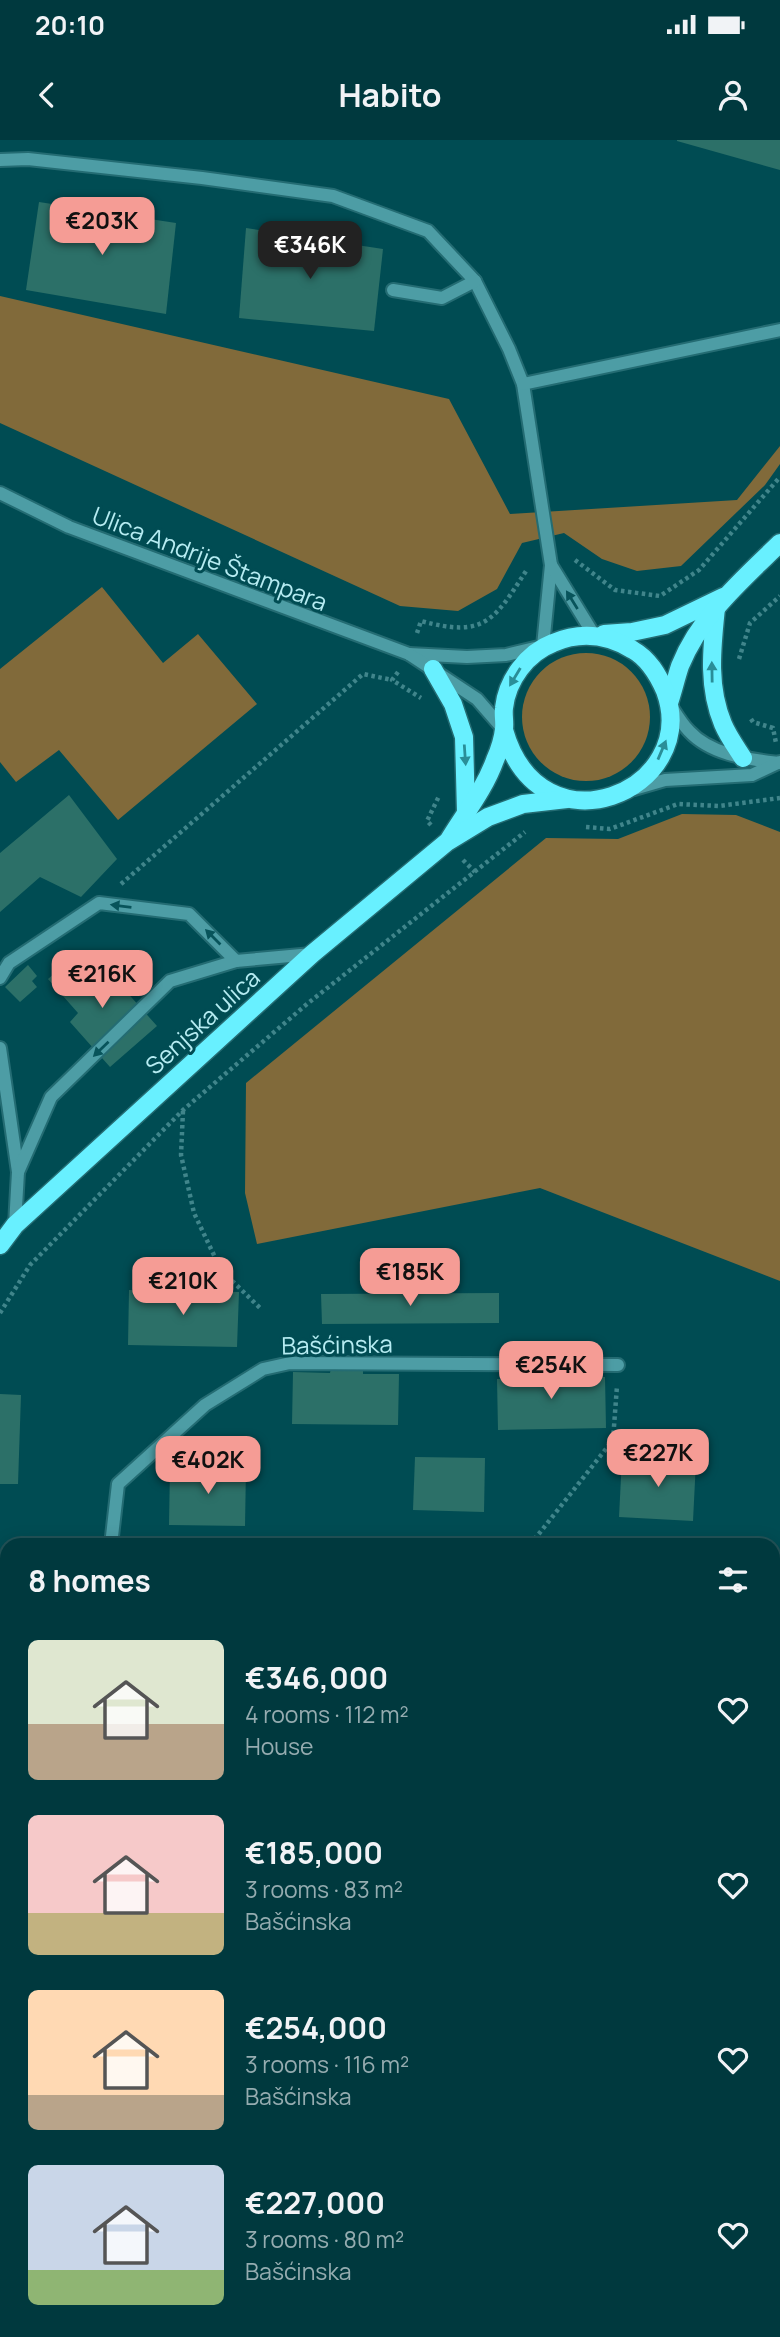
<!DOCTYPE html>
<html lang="en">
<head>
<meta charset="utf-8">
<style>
  body { margin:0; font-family:Manrope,sans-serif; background:#0e4449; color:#f1f3f6; height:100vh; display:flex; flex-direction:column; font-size:26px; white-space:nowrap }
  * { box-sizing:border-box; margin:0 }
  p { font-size:23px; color:#95acb0 }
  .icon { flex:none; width:38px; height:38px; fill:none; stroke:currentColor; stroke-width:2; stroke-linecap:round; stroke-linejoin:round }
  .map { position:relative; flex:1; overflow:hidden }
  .side { position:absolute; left:0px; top:1398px; width:780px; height:800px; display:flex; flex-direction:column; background:#00393e; border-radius:21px 21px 0 0; box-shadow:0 4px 18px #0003,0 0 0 2px #225358 }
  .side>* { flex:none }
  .price { position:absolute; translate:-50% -60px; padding:0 16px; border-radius:14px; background:#f59c95; color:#111; font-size:23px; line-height:46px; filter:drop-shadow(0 2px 4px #0008) }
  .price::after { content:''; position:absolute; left:50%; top:42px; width:21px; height:16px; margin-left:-10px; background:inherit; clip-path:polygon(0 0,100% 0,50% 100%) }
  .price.current { background:#222; color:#fff }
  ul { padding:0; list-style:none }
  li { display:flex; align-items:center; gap:21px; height:175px; padding:0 28px }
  li span { display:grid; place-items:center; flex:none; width:196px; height:140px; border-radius:10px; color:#555 }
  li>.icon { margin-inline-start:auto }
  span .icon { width:84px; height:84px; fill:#fffc; stroke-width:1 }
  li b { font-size:30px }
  h2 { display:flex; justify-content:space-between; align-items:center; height:84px; padding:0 28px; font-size:30px }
  .status { display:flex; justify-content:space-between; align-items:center; height:49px; padding:0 35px; background:#00393e; direction:ltr }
  .status svg { height:19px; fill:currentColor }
  header { display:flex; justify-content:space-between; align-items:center; height:91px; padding:0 28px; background:#00393e; font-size:32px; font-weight:700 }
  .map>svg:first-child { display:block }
  .green { fill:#816a3a }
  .building { fill:#2c7068 }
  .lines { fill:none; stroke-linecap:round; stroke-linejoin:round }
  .minor-casing { stroke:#246c73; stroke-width:16 }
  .major-casing { stroke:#246c73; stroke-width:21 }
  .path { stroke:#40858b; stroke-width:4.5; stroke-dasharray:3.5 3.5; stroke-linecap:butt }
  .minor { stroke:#4d9da5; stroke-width:12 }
  .major { stroke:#68f0ff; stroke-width:18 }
  .oneway { fill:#08545b }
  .oneway2 { fill:#2a8e98 }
  .labels { text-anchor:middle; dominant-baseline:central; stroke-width:6; stroke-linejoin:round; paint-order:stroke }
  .street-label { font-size:24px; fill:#b6ecf2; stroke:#004c53 }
</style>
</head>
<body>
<div class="status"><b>20:10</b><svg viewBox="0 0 49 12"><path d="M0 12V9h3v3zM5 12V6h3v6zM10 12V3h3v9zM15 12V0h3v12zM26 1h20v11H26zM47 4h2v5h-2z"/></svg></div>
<header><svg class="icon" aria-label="back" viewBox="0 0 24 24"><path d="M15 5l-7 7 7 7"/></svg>Habito<svg class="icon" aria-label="person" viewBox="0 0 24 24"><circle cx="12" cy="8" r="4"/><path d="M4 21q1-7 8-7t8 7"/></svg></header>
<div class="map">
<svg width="780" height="2197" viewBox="0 0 780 2197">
  <rect width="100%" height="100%" fill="#004c53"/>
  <g class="green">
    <path d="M0,156L449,259L510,374L737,360L780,306V324L765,345L681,426L637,431L602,419L564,393L522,403L497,449L458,471L400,466L0,283Z"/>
    <path d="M102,447L163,523L198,494L257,564L118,680L59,610L16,642L0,622V529Z"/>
    <circle cx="586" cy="577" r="64"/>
    <path d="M682,674L736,675L780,692V1141L540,1048L257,1104L245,1053L246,943L546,698L618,699Z"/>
  </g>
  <g class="building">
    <path d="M780,0V30L677,1V0Z"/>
    <path d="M39,62L176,83L166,174L26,150Z"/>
    <path d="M246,88L383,109L374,191L239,178Z"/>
    <path d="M69,655L117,719L81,757L40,737L0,772V713Z"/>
    <path d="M79,812L109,847L116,840L157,886L110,927L70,882L78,873L48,839Z"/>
    <path d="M28,825L37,836L32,841L37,847L20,862L5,847Z"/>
    <path d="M162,1145L200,1146V1151L239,1152L237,1207L128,1205L129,1150L162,1151Z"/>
    <path d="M499,1153V1183L322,1184L321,1154Z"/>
    <path d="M331,1228H363V1234H399L398,1285L292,1284L293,1232L330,1233Z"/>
    <path d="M571,1229L572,1237H605L606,1288L498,1290L497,1239L526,1238V1230Z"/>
    <path d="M0,1254L21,1255L18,1344H0Z"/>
    <path d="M415,1317L485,1318L484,1372L413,1370Z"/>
    <path d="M622,1318L696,1321L693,1381L619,1377Z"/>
    <path d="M170,1327L246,1328L245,1386L169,1385Z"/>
    <rect x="3" y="1464" width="4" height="38"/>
    <rect x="774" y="1489" width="6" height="62"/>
    <path d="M0,1538H7V1572L0,1573Z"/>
    <path d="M7,1965V2064L0,2061V1982Z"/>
    <path d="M774,2010L780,2011V2086H774Z"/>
    <path d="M101,2191H162L175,2197H99Z"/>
  </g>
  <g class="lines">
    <g class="minor-casing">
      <g id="minor">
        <path d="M0,20L28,19L202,38L333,56L428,91L475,141L509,209L523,244L551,425L543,506L506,515L467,517L409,514"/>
        <path d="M393,150L442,158L475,141"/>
        <path d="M523,244L780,190"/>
        <path d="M0,353L69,387L409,514L477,559L504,590"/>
        <path d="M551,425L594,495"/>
        <path d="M669,563C675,572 681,583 689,591C711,615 748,619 778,623"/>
        <path d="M634,649L665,640L752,635L780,622"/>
        <path d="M0,838L9,823L99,763L189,774L236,821"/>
        <path d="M0,908L18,1032L15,1085"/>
        <path d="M18,1032L51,957L170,841L236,821L312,814"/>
        <path d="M111,1405L118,1344L205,1265L263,1229L290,1223L618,1225"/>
        <path d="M0,1422H7"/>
        <path d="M774,1439L780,1440"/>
        <path d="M0,1837H7"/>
        <path d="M0,1934L7,1923"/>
        <path d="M774,1982L780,1983"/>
        <path d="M23,2197L26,2191"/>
        <path d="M525,2197L527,2191"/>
      </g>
    </g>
    <g class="major-casing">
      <g id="major">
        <path d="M716,468C712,507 707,546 723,584C728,596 736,607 743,618"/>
        <path d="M604,494L632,492L665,485L723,457"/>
        <path d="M433,529L453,564L464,597L466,672"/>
        <path d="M669,563C673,551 676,538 680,526C700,476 742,440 780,403"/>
        <path d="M450,698C466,672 485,648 495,620C499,611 503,599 504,589C505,582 503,575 504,568C507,540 527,513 553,503C581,491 607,494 633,510C649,519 658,535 665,551C702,651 540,718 504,590"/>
        <path d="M0,1105L15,1085L312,814L447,702L488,677L523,664L567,659"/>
      </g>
    </g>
    <g class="path">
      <path d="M575,420L615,450L660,456L699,430L780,337"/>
      <path d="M417,493L421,481C484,498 494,481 526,431L529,430"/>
      <path d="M739,519L750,483L780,456"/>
      <path d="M398,532L392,540L421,558"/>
      <path d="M751,579L753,582L773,588L776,603"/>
      <path d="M431,685L427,681L439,656"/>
      <path d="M586,687L610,689L678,664L719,666L780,658"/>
      <path d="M463,720L475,732"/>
      <path d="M121,744L363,534L392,540"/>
      <path d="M183,971L181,1015L194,1073L221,1130L260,1168"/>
      <path d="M0,1173L30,1125L183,970L307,864L525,692"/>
      <path d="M530,1405L613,1300L617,1246"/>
      <path d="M0,2123L5,2110L7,2111"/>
    </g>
    <use href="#minor" class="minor"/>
    <use href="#major" class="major"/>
  </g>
  <defs><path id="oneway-solid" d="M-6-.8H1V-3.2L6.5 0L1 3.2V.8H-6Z" transform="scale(1.75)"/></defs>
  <g class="oneway">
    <use href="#oneway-solid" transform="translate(572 460) rotate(-122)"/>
    <use href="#oneway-solid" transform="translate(121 766) rotate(-173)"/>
    <use href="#oneway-solid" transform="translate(213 797) rotate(-135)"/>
    <use href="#oneway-solid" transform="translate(101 909) rotate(136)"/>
  </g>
  <g class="oneway2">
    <use href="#oneway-solid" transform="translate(712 532) rotate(-91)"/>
    <use href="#oneway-solid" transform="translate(515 537) rotate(121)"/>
    <use href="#oneway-solid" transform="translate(662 610) rotate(-67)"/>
    <use href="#oneway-solid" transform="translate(465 615) rotate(86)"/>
  </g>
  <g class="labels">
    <g class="street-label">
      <text transform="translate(210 418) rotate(21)">Ulica Andrije Štampara</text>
      <text transform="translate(202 881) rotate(-42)">Senjska ulica</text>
      <text transform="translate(337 1204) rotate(-1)">Bašćinska</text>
    </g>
  </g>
</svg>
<b class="price" style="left:102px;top:117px">€203K</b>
<b class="price current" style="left:310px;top:141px">€346K</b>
<b class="price" style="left:102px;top:870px">€216K</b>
<b class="price" style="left:410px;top:1168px">€185K</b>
<b class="price" style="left:183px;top:1177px">€210K</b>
<b class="price" style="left:551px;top:1261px">€254K</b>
<b class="price" style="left:658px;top:1349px">€227K</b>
<b class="price" style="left:208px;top:1356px">€402K</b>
<section class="side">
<h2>8 homes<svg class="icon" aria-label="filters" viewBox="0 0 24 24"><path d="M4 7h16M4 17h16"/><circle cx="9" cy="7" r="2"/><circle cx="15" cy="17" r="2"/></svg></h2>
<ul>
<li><span style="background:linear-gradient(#dfe7d0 60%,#b9a48a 0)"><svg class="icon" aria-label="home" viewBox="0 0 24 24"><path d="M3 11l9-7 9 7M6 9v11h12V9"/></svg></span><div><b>€346,000</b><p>4 rooms · 112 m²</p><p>House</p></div><svg class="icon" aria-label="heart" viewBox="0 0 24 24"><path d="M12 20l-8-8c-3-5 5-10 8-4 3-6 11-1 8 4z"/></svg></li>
<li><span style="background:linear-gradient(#f6c9c9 70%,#c2b280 0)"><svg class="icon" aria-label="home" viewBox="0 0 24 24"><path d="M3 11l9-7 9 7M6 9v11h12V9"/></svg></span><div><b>€185,000</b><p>3 rooms · 83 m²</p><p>Bašćinska</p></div><svg class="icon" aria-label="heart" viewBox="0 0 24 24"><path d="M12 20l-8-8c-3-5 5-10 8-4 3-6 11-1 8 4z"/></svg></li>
<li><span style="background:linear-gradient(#ffd9b3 75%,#b9a48a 0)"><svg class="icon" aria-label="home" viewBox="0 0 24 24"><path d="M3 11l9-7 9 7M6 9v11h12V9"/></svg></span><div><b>€254,000</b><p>3 rooms · 116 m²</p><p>Bašćinska</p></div><svg class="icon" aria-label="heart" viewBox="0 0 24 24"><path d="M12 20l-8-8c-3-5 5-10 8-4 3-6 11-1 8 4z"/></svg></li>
<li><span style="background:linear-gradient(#c9d6e8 75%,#8fb573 0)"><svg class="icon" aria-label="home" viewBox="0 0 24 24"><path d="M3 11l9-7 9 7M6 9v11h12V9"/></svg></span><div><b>€227,000</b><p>3 rooms · 80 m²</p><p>Bašćinska</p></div><svg class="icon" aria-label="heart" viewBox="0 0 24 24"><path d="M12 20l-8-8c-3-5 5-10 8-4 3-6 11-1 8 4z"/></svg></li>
</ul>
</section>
</div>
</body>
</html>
